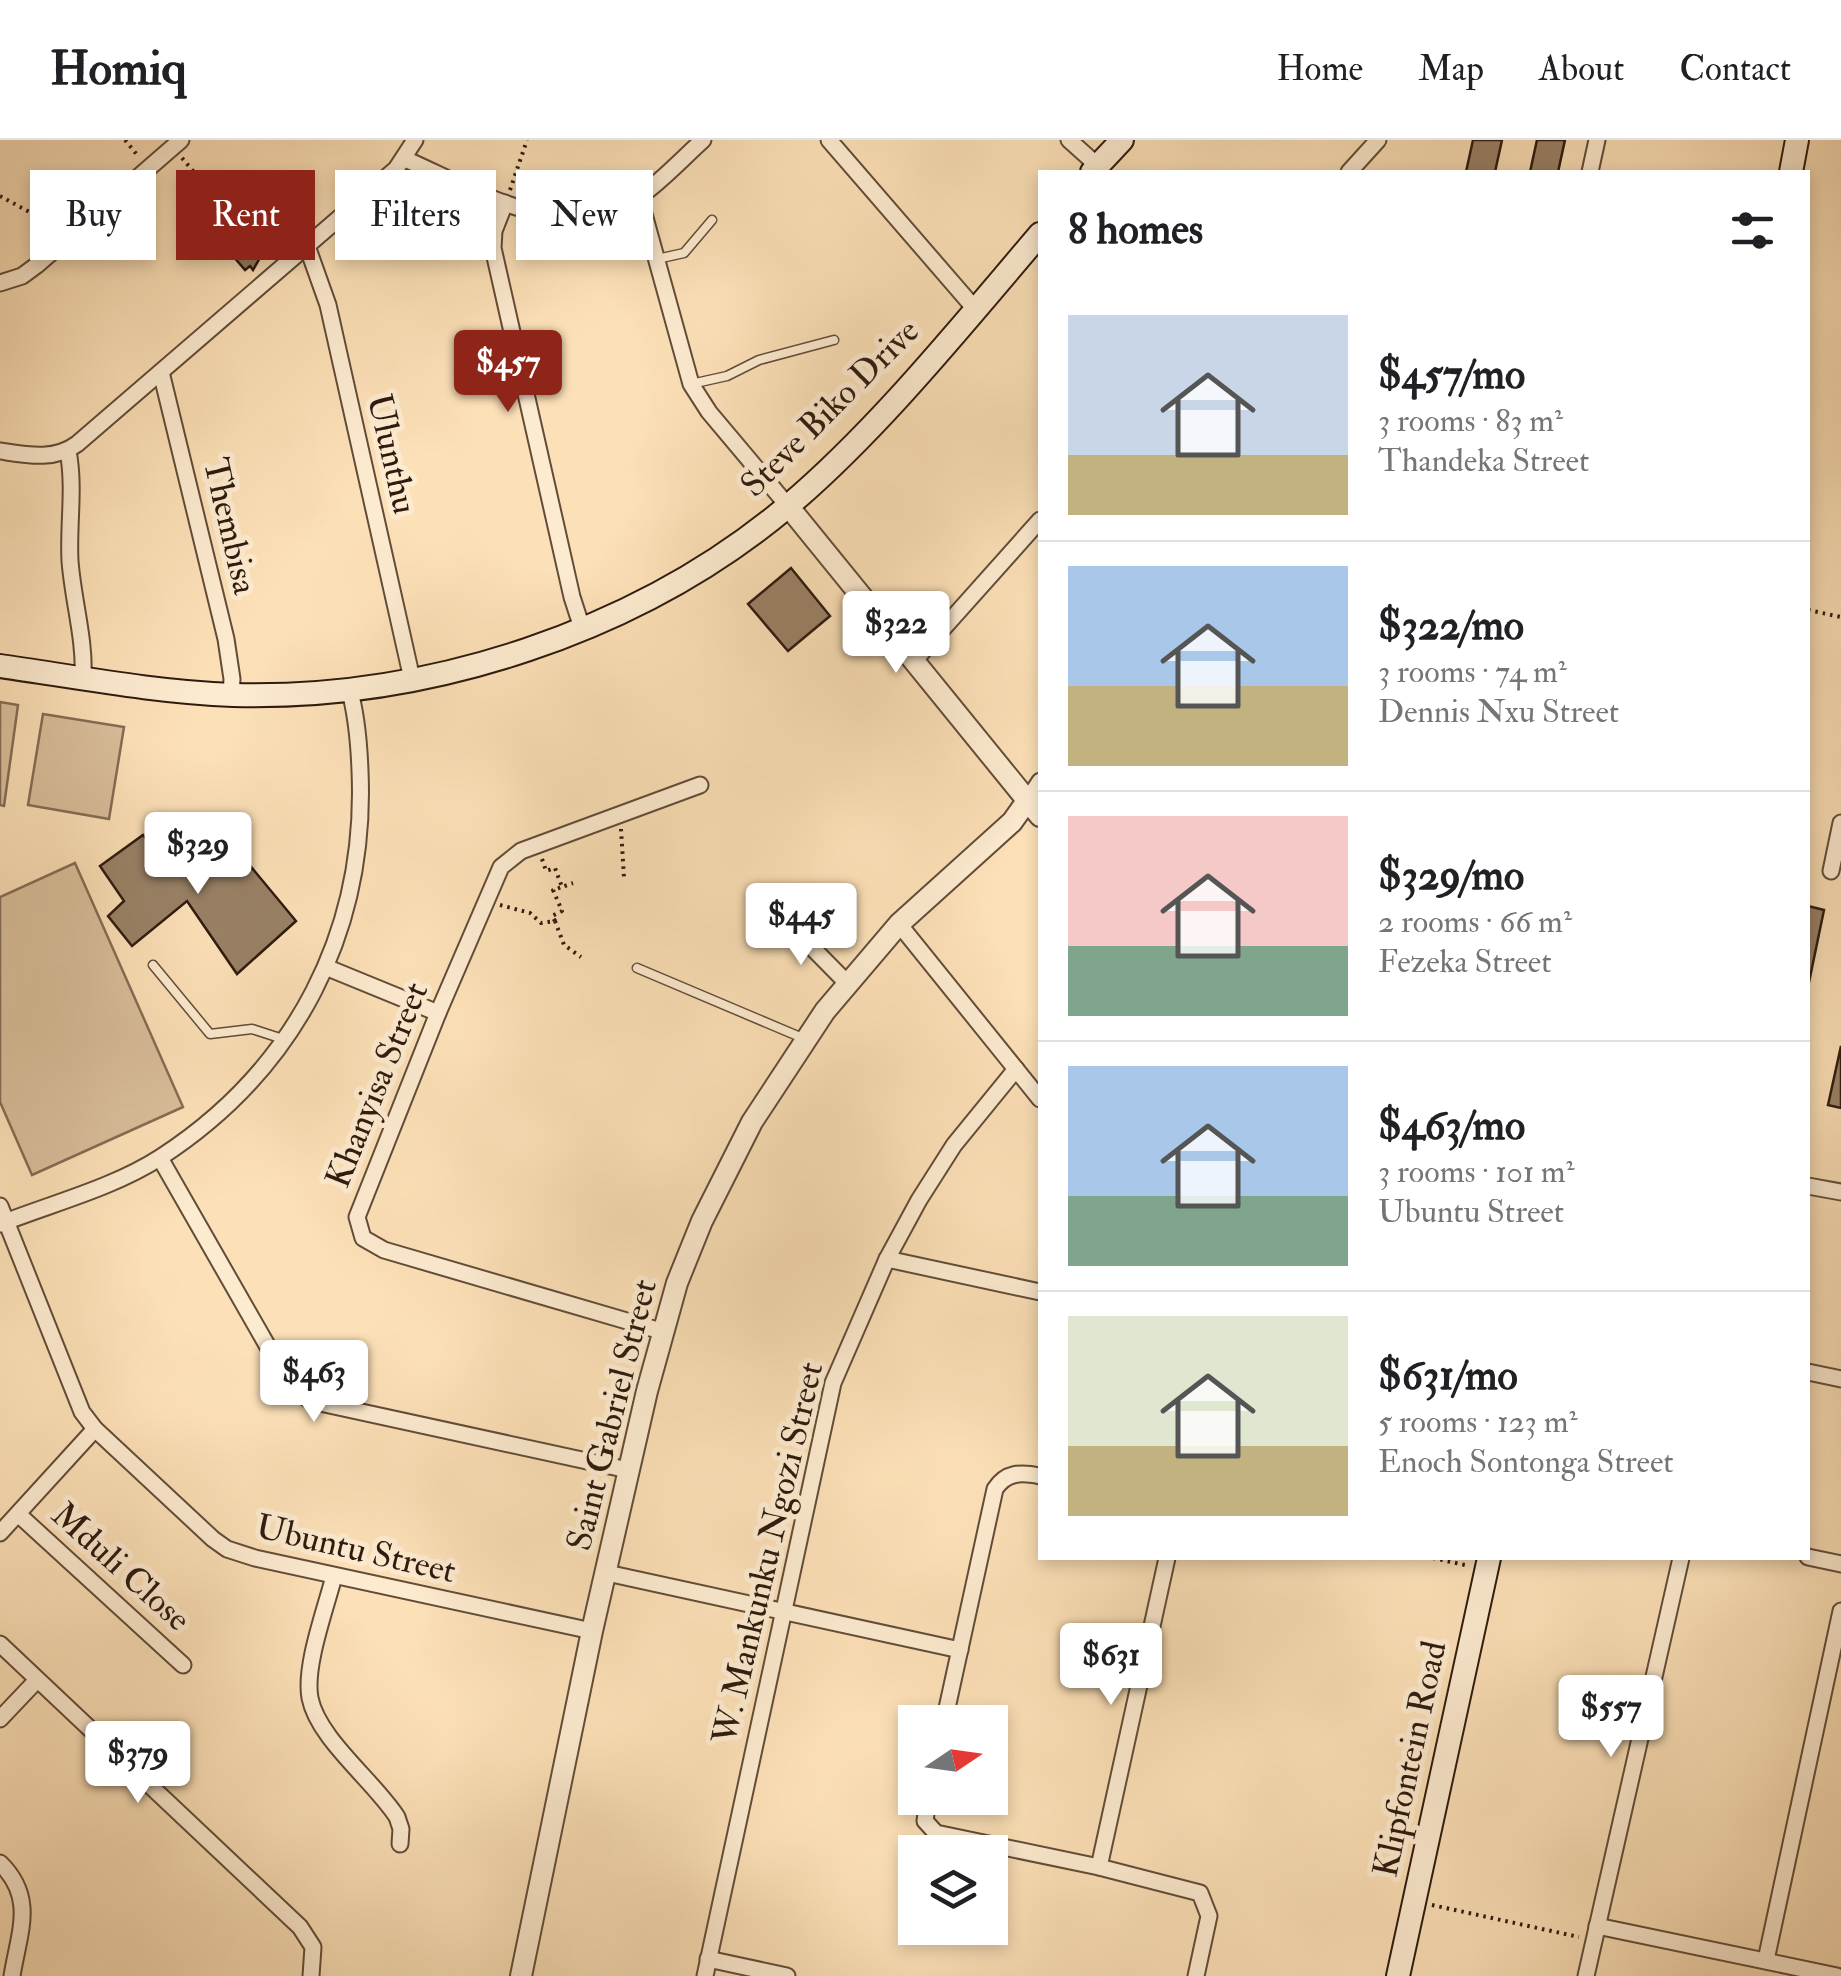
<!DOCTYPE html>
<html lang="en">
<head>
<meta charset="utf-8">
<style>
  body { margin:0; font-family:"IM FELL Double Pica",serif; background:#f2f2f2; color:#202124; height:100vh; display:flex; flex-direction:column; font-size:38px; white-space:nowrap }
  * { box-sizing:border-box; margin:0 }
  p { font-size:32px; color:#757577 }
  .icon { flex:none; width:55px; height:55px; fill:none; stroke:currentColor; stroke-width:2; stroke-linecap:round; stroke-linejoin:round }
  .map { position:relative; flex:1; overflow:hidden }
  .details { position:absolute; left:1038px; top:30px; width:772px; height:1390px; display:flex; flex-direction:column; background:#fff; border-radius:0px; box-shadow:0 5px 15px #0003 }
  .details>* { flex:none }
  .guide { position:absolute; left:30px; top:30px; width:858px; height:90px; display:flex; gap:20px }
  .needle { width:65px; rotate:77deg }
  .fabs { position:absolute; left:898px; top:1565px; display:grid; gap:20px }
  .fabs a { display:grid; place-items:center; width:110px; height:110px; border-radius:0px; background:#fff; box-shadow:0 5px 15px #0003; font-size:50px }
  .price { position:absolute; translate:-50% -85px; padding:0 22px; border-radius:10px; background:#fff; color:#222; font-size:32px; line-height:65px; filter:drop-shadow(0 2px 5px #0008) }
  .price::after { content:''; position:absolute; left:50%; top:60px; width:30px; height:22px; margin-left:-15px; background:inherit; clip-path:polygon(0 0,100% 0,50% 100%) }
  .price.active { background:#8f2418; color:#fff }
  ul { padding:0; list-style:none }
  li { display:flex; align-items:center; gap:30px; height:250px; padding:0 30px }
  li+li { border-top:2px solid #e0e0e0 }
  li span { display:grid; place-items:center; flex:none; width:280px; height:200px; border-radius:0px; color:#555 }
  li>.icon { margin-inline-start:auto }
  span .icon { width:120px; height:120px; fill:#fffc; stroke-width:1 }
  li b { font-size:42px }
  h2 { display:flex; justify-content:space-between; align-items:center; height:120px; padding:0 30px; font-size:42px }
  .tag { padding:0 35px; border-radius:0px; background:#fff; box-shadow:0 5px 15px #0003; font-size:35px; line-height:90px }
  .tag.active { background:#8f2418; color:#fff }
  header { display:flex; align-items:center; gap:60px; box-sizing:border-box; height:140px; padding:0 50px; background:#fff; border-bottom:2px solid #e0e0e0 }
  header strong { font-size:48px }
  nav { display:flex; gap:55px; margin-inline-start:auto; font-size:35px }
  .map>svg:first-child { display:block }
  .green { fill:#d9be9a; stroke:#846c54; stroke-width:2.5 }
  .building { fill:#998166; stroke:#2e1a0e; stroke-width:2.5 }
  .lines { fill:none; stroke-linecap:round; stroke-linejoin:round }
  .service-casing { stroke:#624c38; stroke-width:11 }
  .minor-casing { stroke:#624c38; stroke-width:19 }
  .tertiary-casing { stroke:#624c38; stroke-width:24 }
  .secondary-casing { stroke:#2e1a0e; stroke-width:26 }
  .path { stroke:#2e1a0e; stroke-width:4; stroke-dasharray:2.5 5; stroke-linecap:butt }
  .service { stroke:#fdebd0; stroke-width:8 }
  .minor { stroke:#fdebd0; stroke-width:15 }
  .tertiary { stroke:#fdebd0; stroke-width:20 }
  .secondary { stroke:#fdebd0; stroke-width:22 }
  .labels { text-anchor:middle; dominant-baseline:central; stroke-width:10; stroke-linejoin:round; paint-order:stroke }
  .street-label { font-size:35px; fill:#2e1a0e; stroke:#fdebd0 }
</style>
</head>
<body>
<header>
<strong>Homiq</strong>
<nav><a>Home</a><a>Map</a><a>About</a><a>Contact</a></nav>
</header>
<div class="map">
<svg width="1841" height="1836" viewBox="0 0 1841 1836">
  <rect width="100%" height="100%" fill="#fce0b7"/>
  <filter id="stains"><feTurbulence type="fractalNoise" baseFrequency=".002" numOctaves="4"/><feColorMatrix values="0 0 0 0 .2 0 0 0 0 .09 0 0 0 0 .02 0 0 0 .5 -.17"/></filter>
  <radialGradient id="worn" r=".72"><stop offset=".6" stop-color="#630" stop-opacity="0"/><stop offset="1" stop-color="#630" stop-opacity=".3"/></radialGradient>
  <g class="green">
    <path d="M0,562L18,565L4,666L0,665Z"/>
    <path d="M43,574L124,587L109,679L28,665Z"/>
    <path d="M75,723L183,967L32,1035L0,962V757Z"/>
  </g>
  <g class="building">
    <path d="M1473,0H1502L1495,32H1466Z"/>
    <path d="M1537,0H1565L1558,32H1530Z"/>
    <path d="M238,95L243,101L246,99L261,116L253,130L250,126L245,130L222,103L227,99L230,102Z"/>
    <path d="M791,428L830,476L788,511L748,464Z"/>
    <path d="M143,695L171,727L208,697L219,705L228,699L296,781L237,834L187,761L132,806L108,776L124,761L100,726Z"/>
    <path d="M1808,766L1824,770L1808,847Z"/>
    <path d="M1841,906V968L1828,965Z"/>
  </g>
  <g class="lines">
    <g class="service-casing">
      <g id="service">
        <path d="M657,119L684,113L712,80"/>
        <path d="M691,244L727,236L759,220L834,200"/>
        <path d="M153,825L210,894L252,889L283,899"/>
        <path d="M637,828L805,899"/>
      </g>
    </g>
    <g class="minor-casing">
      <g id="minor">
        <path d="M829,0L976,170"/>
        <path d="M1069,0L1098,26"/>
        <path d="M405,19C476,50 564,107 639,57C662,41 682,19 703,0"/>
        <path d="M1349,32L1378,0"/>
        <path d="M1590,32L1597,0"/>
        <path d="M639,56L691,244L709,272L788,366"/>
        <path d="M505,63L494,91L493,108L572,457L582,488"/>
        <path d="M307,106L328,165L412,539"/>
        <path d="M0,143L22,136L37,125L181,0"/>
        <path d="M161,232L226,499L232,539L231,555"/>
        <path d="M0,311C27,315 54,321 77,304L396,29L415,0"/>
        <path d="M68,311C75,348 68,384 70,421C73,461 85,498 83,538"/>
        <path d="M915,520L1040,380"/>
        <path d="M1027,661L1040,641"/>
        <path d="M1831,731L1841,683"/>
        <path d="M786,781L847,843"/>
        <path d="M899,784L1040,959"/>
        <path d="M328,828L438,873"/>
        <path d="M160,1018L291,1247L311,1261L628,1330"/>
        <path d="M1808,1046L1841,1052"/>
        <path d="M0,1066L82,1272L95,1289L213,1399L227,1409L255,1418L592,1491"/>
        <path d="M0,1084C53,1063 113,1048 161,1017C296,929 367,791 360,631C359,603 357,576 349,548"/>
        <path d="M887,1119L1040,1152"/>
        <path d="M661,1191L384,1110L363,1098L357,1077L438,873L501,727L521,711L700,645"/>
        <path d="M1808,1232L1841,1239"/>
        <path d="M18,1374L183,1525"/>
        <path d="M0,1393L95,1289"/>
        <path d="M1808,1417L1841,1424"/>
        <path d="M607,1433L960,1510"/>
        <path d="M334,1436C326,1468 304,1526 310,1558C318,1599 374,1641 397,1677L401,1689L400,1704"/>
        <path d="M0,1504L300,1787L313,1807L311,1836"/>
        <path d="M0,1579L37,1540"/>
        <path d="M944,1582L995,1349C1006,1332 1021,1332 1040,1336"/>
        <path d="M928,1658L925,1681L936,1693L1099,1727L1200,1753L1209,1776L1196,1836"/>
        <path d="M0,1723C36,1758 19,1792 12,1836"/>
        <path d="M1099,1727L1167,1418"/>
        <path d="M1597,1786L1837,1836"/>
        <path d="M708,1819L787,1836"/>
        <path d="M1766,1820L1841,1471"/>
        <path d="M705,1836L833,1243L887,1119L919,1060L954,1005L1016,929"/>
        <path d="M1586,1836L1681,1418"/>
      </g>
    </g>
    <g class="tertiary-casing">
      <g id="tertiary">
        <path d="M788,366L1040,676"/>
        <path d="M521,1836L592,1491L647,1251L677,1143L702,1081L752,982L825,871L899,784L1012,682L1027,661"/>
      </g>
    </g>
    <g class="secondary-casing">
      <g id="secondary">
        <path d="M1092,32L1122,0"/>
        <path d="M1791,32L1797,0"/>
        <path d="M0,526C77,537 155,552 233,555C428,560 638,492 788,366C878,290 963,184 1040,94"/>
        <path d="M1398,1836L1489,1418"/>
      </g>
    </g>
    <g class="path">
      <path d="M125,0L138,16"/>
      <path d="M182,18L267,118"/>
      <path d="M510,50L527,0"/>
      <path d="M0,56L57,87"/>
      <path d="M1808,470L1841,477"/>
      <path d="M621,689L624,738"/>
      <path d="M542,719L546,731L555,728L562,747L573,743"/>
      <path d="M500,765L530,773L541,783L555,781L564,805L581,817"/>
      <path d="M555,781L552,776L562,771L553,750L562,747"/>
      <path d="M1433,1418L1465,1425"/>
      <path d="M1432,1765L1579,1797"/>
    </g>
    <use href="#service" class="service"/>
    <use href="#minor" class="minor"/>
    <use href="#tertiary" class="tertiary"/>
    <use href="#secondary" class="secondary"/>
  </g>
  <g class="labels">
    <g class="street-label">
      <text transform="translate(830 268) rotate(-45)">Steve Biko Drive</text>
      <text transform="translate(392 314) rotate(77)">Ulunthu</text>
      <text transform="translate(230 386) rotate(77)">Thembisa</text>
      <text transform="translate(377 945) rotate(-68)">Khanyisa Street</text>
      <text transform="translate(612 1275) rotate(-76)">Saint Gabriel Street</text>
      <text transform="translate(356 1409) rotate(13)">Ubuntu Street</text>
      <text transform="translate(768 1413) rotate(-77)">W. Mankunku Ngozi Street</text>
      <text transform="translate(121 1427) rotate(42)">Mduli Close</text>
      <text transform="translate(1410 1619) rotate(-78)">Klipfontein Road</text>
    </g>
  </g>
  <rect width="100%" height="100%" filter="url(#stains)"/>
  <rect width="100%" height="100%" fill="url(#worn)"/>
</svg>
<div class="fabs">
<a><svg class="needle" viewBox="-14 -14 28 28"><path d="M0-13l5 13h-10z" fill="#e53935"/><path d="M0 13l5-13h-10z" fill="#757577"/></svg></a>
<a><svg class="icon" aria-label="layers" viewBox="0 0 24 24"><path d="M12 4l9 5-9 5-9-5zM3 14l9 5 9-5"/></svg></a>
</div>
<b class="price active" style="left:508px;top:275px">$457</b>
<b class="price" style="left:896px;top:536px">$322</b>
<b class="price" style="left:198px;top:757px">$329</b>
<b class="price" style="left:801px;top:828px">$445</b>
<b class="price" style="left:314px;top:1285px">$463</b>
<b class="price" style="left:1111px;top:1568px">$631</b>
<b class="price" style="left:1611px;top:1620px">$557</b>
<b class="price" style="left:138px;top:1666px">$379</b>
<div class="guide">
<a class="tag">Buy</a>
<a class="tag active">Rent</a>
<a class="tag">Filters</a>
<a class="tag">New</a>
</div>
<section class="details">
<h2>8 homes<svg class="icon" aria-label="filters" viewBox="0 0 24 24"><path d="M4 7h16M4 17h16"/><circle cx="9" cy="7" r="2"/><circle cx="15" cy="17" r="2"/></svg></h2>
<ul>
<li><span style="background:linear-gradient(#c9d6e8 70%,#c2b280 0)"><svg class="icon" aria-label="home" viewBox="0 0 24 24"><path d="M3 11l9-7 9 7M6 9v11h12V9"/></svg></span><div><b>$457/mo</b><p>3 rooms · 83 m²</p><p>Thandeka Street</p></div></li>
<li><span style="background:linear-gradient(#a9c7e8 60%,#c2b280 0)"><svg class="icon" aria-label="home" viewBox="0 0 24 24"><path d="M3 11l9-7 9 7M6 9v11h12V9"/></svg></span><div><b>$322/mo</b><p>3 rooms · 74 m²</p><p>Dennis Nxu Street</p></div></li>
<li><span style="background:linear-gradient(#f6c9c9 65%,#7fa58c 0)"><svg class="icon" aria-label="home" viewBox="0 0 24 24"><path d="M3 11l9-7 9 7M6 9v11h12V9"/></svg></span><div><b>$329/mo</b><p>2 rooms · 66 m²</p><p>Fezeka Street</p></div></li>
<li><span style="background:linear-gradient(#a9c7e8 65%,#7fa58c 0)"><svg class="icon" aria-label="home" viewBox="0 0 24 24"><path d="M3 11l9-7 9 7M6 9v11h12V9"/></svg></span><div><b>$463/mo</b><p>3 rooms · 101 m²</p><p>Ubuntu Street</p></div></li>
<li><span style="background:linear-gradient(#dfe7d0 65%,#c2b280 0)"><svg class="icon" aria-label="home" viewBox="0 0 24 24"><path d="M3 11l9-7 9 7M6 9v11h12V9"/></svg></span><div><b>$631/mo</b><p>5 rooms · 123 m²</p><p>Enoch Sontonga Street</p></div></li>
</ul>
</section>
</div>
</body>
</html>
